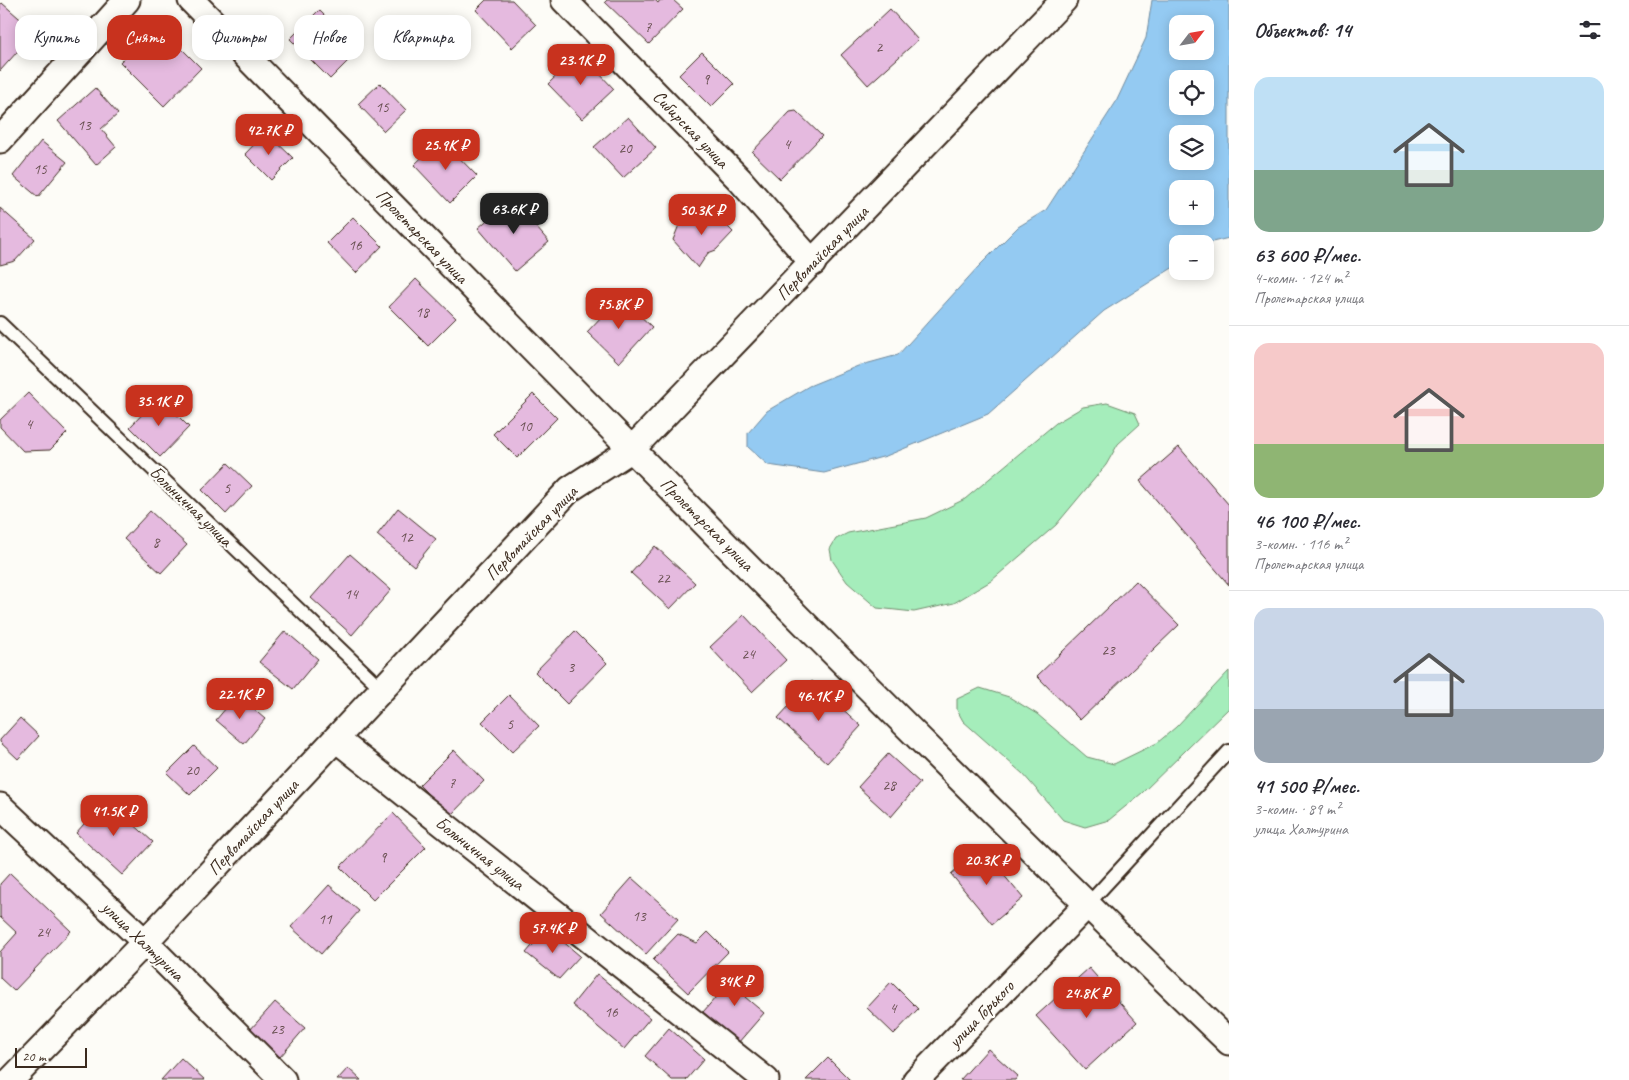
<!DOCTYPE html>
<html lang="ru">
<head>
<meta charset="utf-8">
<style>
  body { margin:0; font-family:Caveat,sans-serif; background:#f7f7f7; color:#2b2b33; height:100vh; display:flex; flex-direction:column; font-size:19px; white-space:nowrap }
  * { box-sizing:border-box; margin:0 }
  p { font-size:16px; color:#7c7c81 }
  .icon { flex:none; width:28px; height:28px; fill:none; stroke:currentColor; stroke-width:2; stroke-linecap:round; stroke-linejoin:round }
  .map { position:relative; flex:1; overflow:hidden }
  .side { display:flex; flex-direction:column; background:#fff; width:400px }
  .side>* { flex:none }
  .hud { position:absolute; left:15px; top:15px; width:475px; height:45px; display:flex; gap:10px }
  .needle { width:32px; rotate:59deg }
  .fabs { position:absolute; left:1169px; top:15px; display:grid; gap:10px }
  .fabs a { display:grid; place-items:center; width:45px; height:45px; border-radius:10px; background:#fff; box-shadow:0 2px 12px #0003; font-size:25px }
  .scale { position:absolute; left:15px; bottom:12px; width:72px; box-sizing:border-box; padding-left:5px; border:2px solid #3b2a1e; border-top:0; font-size:14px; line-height:18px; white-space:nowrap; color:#3b2a1e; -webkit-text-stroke:4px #fdfcf7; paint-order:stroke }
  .price { position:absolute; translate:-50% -42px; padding:0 11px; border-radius:10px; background:#c8321e; color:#fff; font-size:16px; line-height:32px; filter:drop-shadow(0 1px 2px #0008) }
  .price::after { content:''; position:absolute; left:50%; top:30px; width:15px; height:11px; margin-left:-8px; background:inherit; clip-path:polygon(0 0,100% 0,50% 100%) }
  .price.current { background:#222; color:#fff }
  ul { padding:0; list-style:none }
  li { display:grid; align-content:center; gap:10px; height:265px; padding:0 25px }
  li+li { border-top:1px solid #e1e1e2 }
  li span { display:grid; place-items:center; height:155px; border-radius:15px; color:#555 }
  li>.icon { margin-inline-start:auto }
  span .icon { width:90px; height:90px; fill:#fffc; stroke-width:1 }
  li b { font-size:21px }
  h2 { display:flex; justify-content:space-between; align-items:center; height:60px; padding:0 25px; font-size:21px }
  .tag { padding:0 18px; border-radius:15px; background:#fff; box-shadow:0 2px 12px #0003; font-size:18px; line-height:45px }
  .tag.current { background:#c8321e; color:#fff }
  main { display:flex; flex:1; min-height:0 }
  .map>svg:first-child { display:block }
  .green { fill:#a5edbb; stroke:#708c6c }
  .water { fill:#94caf2; stroke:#708a9d; fill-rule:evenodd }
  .building { fill:#e5badf; stroke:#3b2a1e }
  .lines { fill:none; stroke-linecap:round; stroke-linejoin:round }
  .lane-casing { stroke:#3b2a1e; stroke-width:16 }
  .street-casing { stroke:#3b2a1e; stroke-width:29 }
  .lane { stroke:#fdfcf7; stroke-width:12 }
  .street { stroke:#fdfcf7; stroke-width:25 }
  .labels { text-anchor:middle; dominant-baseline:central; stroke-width:4.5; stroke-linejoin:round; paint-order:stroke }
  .number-label { font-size:15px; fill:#664e4e }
  .street-label { font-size:18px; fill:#3b2a1e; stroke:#fdfcf7 }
</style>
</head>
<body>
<main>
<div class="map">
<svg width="1229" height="1080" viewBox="0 0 1229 1080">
  <rect width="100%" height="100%" fill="#fdfcf7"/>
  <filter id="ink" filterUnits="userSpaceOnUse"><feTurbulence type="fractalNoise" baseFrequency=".02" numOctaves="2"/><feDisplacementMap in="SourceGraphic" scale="10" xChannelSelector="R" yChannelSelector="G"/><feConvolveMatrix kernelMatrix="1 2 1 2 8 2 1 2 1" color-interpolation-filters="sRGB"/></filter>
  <g filter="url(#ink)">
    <g class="green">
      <path d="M1107,403L1135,413L1140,424L1118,444L1106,465L1056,525L991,581L954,603L914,612L877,608L847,582L832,560L830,549L836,539L848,533L926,518L965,499L1056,423L1083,407Z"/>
      <path d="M1229,671V708L1142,793L1109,820L1085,827L1063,820L1023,774L963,721L957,710V699L980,688L1009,697L1037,714L1087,757L1114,764L1157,743L1176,727Z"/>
    </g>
    <path class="water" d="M1152,0H1229V238L1208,243L1205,245V244H1178L1177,265L1104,311L988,414L886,456L824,473L768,465L748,447V433L767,411L809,386L858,366L898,355L978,267L1018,227L1046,210L1116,102L1146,38ZM1178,24H1205V51H1178ZM1178,79H1205V106H1178ZM1178,134H1205V161H1178ZM1178,189H1205V216H1178Z"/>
    <g class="building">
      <path d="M486,0H512L536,25L512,48L476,10Z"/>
      <path d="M607,0H655L658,3L660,0H673L683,9L649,44L605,2Z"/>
      <path d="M2,3L35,32L0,71V5Z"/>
      <path d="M890,9L918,40L868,85L841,55Z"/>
      <path d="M319,10L359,50L330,79L290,39Z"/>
      <path d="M157,24L201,68L164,106L120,62Z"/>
      <path d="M702,52L734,84L711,107L679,75Z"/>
      <path d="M580,53L614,89L582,119L548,84Z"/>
      <path d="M380,83L406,110L384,131L358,104Z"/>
      <path d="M95,88L118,114L101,129L116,147L96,165L58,121Z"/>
      <path d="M796,111L822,136L780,179L752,152L790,112Z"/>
      <path d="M628,117L656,148L623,178L594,147Z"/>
      <path d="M266,132L293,158L271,180L245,154Z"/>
      <path d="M441,139L477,176L450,203L414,165Z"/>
      <path d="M41,141L67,162L38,197L13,176Z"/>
      <path d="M512,199L549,242L515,271L478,228Z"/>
      <path d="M708,207L733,232L716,250L708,253L698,268L673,240L679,225L696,219Z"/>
      <path d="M0,208L35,239L15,261L0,265Z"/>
      <path d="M353,217L382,246L356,273L327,243Z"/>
      <path d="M416,279L456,318L428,346L389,307Z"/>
      <path d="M620,297L652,327L619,363L587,332Z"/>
      <path d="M28,393L67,433L50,450L23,451L0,427V420Z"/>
      <path d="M533,394L557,418L517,458L493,434Z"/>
      <path d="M159,397L189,427L160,457L130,427Z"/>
      <path d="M1179,447L1229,505V585L1140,481Z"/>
      <path d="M228,463L252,486L226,514L202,490Z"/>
      <path d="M398,508L436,539L414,566L377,535Z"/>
      <path d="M150,511L187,545L161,573L124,539Z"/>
      <path d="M655,546L695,583L670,609L631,573Z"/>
      <path d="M350,554L391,590L352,635L311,598Z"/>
      <path d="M1136,581L1179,625L1080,720L1037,676Z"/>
      <path d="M744,615L786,660L752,692L710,647Z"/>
      <path d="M285,631L318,659L293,689L259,662Z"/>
      <path d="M575,631L607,663L567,704L535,672Z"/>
      <path d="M812,681L861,726L827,763L778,718Z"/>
      <path d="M237,695L265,719L244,744L216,720Z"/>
      <path d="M509,695L539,726L512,752L482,722Z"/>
      <path d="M20,718L39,736L18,759L0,742V740Z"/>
      <path d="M194,746L217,768L190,795L167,773Z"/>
      <path d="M454,750L484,781L450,816L419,785Z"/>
      <path d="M888,754L920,783L891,817L858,787Z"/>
      <path d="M106,799L153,842L122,875L76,833Z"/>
      <path d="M393,813L426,847L373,900L340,867Z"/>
      <path d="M981,848L1023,898L992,924L951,874Z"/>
      <path d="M10,873L71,931L14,991L0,978V952L17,933L0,917V884Z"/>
      <path d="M632,878L678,919L646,954L601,913Z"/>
      <path d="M329,885L359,911L321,954L291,927Z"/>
      <path d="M547,928L580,956L559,979L526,953Z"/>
      <path d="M708,932L728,952L688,993L653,960L678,934L697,943Z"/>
      <path d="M742,967L758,982L745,997L764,1013L738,1043L703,1012Z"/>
      <path d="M1089,968L1137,1022L1085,1070L1036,1016Z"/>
      <path d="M597,974L650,1018L624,1049L572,1005Z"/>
      <path d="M891,982L918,1009L894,1034L867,1008Z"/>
      <path d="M275,1002L305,1028L280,1057L250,1030Z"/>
      <path d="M669,1028L704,1059L686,1080H672L645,1056Z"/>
      <path d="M988,1049L1018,1076L1015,1080H960Z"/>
      <path d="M181,1058L205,1080H161Z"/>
      <path d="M828,1058L850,1080H806Z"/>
      <path d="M348,1068L361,1080H337Z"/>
    </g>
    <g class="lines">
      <g class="lane-casing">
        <g id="lane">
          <path d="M0,323L382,689"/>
          <path d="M1087,905L1229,751"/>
        </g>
      </g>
      <g class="street-casing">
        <g id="street">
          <path d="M191,0C534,350 876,702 1229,1042"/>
          <path d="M564,0L740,180L813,263"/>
          <path d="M0,140L127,0"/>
          <path d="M336,739L766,1080"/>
          <path d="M0,806L145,942L283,1080"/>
          <path d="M11,1080L145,942L570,489L632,449L1064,0"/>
          <path d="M916,1080L1087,905"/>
        </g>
      </g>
      <use href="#lane" class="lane"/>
      <use href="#street" class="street"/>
    </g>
  </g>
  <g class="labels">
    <g class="number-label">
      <text x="648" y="27">7</text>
      <text x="879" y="47">2</text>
      <text x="706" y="79">9</text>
      <text x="382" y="107">15</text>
      <text x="84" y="125">13</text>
      <text x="787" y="144">4</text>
      <text x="625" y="148">20</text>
      <text x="40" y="169">15</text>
      <text x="355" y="245">16</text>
      <text x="422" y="312">18</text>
      <text x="29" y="424">4</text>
      <text x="525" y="426">10</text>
      <text x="227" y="488">5</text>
      <text x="406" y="537">12</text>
      <text x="156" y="542">8</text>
      <text x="663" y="578">22</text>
      <text x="351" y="594">14</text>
      <text x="1108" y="650">23</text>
      <text x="748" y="654">24</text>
      <text x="571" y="667">3</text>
      <text x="510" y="724">5</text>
      <text x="192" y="770">20</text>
      <text x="452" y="783">7</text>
      <text x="889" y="785">28</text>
      <text x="383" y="857">9</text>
      <text x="639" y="916">13</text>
      <text x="325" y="919">11</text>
      <text x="43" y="932">24</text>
      <text x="893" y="1008">4</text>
      <text x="611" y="1012">16</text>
      <text x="277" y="1029">23</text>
    </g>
    <g class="street-label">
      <text transform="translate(691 129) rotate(46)">Сибирская улица</text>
      <text transform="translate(422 236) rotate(46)">Пролетарская улица</text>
      <text transform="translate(822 253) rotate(-46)">Первомайская улица</text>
      <text transform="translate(191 506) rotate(44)">Больничная улица</text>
      <text transform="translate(707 524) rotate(45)">Пролетарская улица</text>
      <text transform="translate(531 533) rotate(-46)">Первомайская улица</text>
      <text transform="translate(253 827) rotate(-47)">Первомайская улица</text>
      <text transform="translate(480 853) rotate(38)">Больничная улица</text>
      <text transform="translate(143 941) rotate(44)">улица Халтурина</text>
      <text transform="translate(981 1014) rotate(-46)">улица Горького</text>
    </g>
  </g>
</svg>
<div class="fabs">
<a><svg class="needle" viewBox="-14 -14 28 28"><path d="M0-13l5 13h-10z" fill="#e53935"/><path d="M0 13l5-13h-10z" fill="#7c7c81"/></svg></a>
<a><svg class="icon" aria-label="locate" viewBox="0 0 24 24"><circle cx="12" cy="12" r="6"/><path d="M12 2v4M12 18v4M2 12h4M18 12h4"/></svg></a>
<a><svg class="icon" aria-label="layers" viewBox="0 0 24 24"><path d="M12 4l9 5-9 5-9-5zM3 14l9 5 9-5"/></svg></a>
<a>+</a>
<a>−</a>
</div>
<div class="scale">20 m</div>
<b class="price" style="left:581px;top:86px">23.1K ₽</b>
<b class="price" style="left:269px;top:156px">42.7K ₽</b>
<b class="price" style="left:446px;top:171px">25.9K ₽</b>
<b class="price current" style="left:514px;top:235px">63.6K ₽</b>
<b class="price" style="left:702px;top:236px">50.3K ₽</b>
<b class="price" style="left:619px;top:330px">75.8K ₽</b>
<b class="price" style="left:159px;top:427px">35.1K ₽</b>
<b class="price" style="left:240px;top:720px">22.1K ₽</b>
<b class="price" style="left:819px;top:722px">46.1K ₽</b>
<b class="price" style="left:114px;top:837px">41.5K ₽</b>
<b class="price" style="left:987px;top:886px">20.3K ₽</b>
<b class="price" style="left:553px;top:954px">57.4K ₽</b>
<b class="price" style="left:735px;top:1007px">34K ₽</b>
<b class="price" style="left:1087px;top:1019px">24.8K ₽</b>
<div class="hud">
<a class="tag">Купить</a>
<a class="tag current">Снять</a>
<a class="tag">Фильтры</a>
<a class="tag">Новое</a>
<a class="tag">Квартира</a>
</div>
</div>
<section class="side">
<h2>Объектов: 14<svg class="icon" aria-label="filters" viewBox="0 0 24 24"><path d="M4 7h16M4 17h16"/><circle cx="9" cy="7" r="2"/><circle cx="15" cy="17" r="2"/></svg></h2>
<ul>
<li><span style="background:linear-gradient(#bfe0f5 60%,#7fa58c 0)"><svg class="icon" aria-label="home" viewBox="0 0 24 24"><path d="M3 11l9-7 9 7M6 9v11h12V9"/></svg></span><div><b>63 600 ₽/мес.</b><p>4-комн. · 124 m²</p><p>Пролетарская улица</p></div></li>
<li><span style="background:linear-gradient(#f6c9c9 65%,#8fb573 0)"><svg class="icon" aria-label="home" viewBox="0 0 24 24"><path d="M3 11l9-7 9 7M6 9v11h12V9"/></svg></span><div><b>46 100 ₽/мес.</b><p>3-комн. · 116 m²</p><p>Пролетарская улица</p></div></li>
<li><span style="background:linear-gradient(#c9d6e8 65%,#9aa5b1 0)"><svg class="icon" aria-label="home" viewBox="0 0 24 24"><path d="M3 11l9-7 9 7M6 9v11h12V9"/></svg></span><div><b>41 500 ₽/мес.</b><p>3-комн. · 89 m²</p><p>улица Халтурина</p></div></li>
</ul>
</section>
</main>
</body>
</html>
